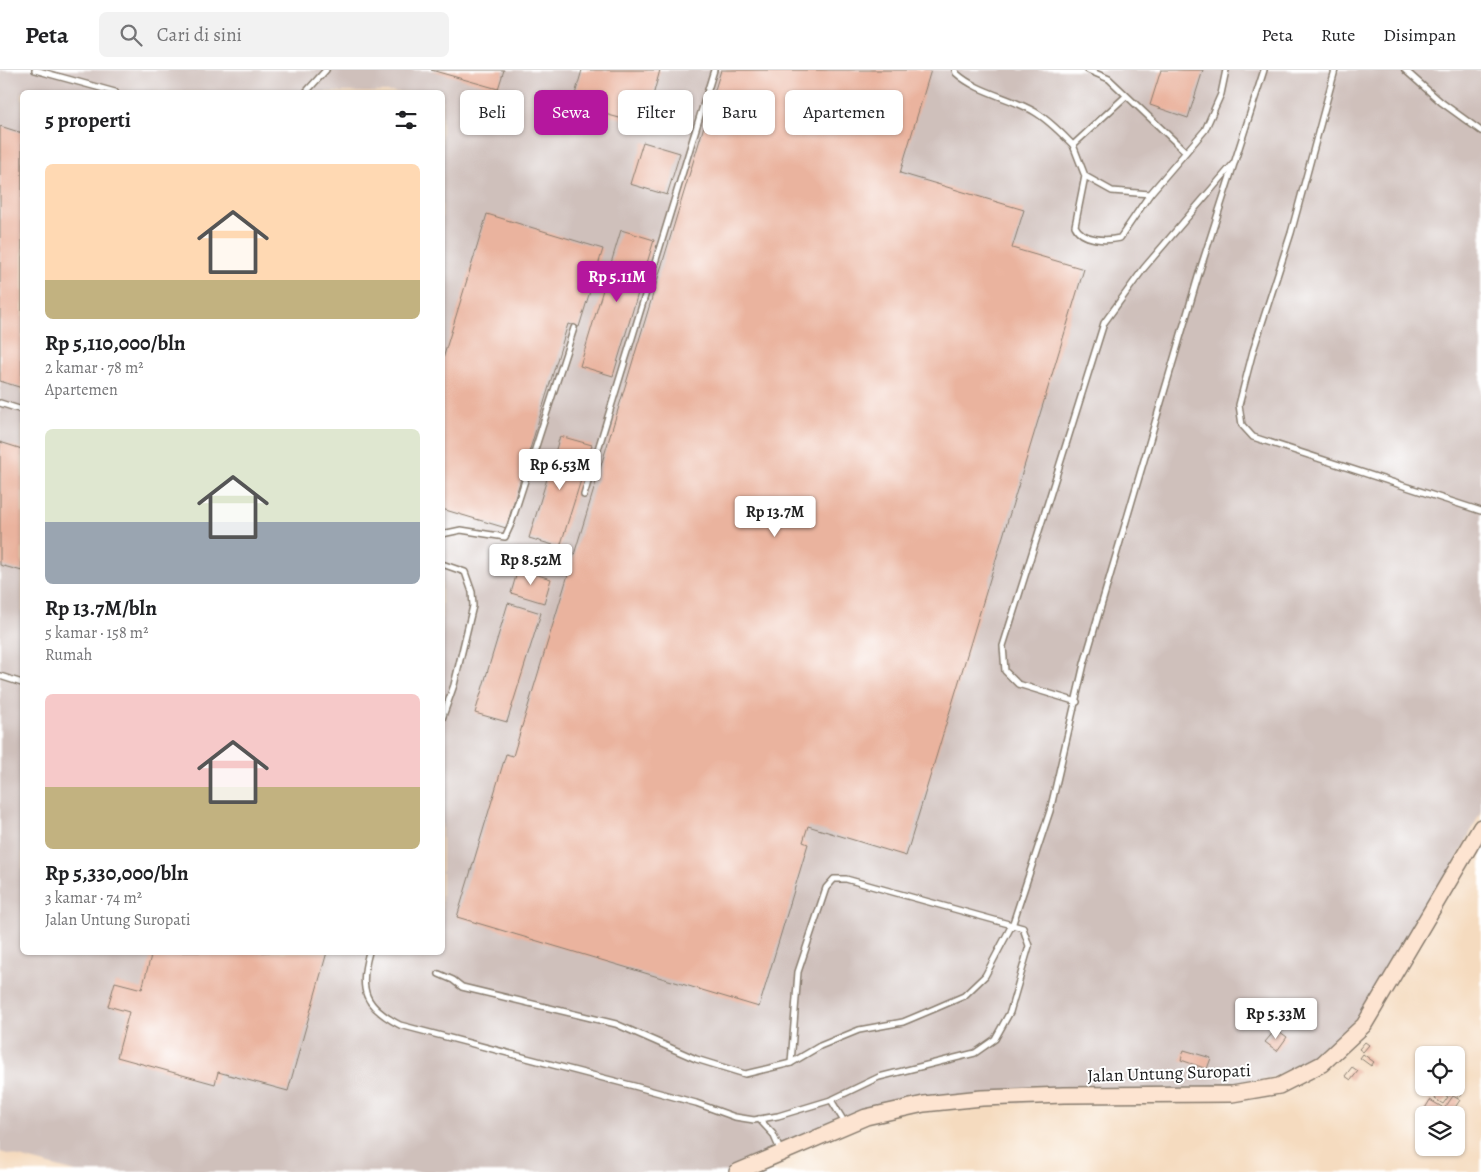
<!DOCTYPE html>
<html lang="id">
<head>
<meta charset="utf-8">
<style>
  body { margin:0; font-family:Alegreya,serif; background:#f2f2f2; color:#202124; height:100vh; display:flex; flex-direction:column; font-size:19px; white-space:nowrap }
  * { box-sizing:border-box; margin:0 }
  p { font-size:16px; color:#757577 }
  .icon { flex:none; width:28px; height:28px; fill:none; stroke:currentColor; stroke-width:2; stroke-linecap:round; stroke-linejoin:round }
  .map { position:relative; flex:1; overflow:hidden }
  .sheet { position:absolute; left:20px; top:20px; width:425px; height:865px; display:flex; flex-direction:column; background:#fff; border-radius:8px; box-shadow:0 1px 4px #0004 }
  .sheet>* { flex:none }
  .top-card { position:absolute; left:460px; top:20px; width:475px; height:45px; display:flex; gap:10px }
  .buttons { position:absolute; left:1415px; top:976px; display:grid; gap:10px }
  .buttons a { display:grid; place-items:center; width:50px; height:50px; border-radius:8px; background:#fff; box-shadow:0 1px 4px #0004; font-size:25px }
  .price { position:absolute; translate:-50% -42px; padding:0 11px; border-radius:5px; background:#fff; color:#222; font-size:16px; line-height:32px; filter:drop-shadow(0 1px 2px #0008) }
  .price::after { content:''; position:absolute; left:50%; top:30px; width:15px; height:11px; margin-left:-8px; background:inherit; clip-path:polygon(0 0,100% 0,50% 100%) }
  .price.selected { background:#b5179e; color:#fff }
  ul { padding:0; list-style:none }
  li { display:grid; align-content:center; gap:10px; height:265px; padding:0 25px }
  li span { display:grid; place-items:center; height:155px; border-radius:8px; color:#555 }
  li>.icon { margin-inline-start:auto }
  span .icon { width:90px; height:90px; fill:#fffc; stroke-width:1 }
  li b { font-size:21px }
  h2 { display:flex; justify-content:space-between; align-items:center; height:60px; padding:0 25px; font-size:21px }
  .pill { padding:0 18px; border-radius:8px; background:#fff; box-shadow:0 1px 4px #0004; font-size:18px; line-height:45px }
  .pill.selected { background:#b5179e; color:#fff }
  header { display:flex; align-items:center; gap:30px; box-sizing:border-box; height:70px; padding:0 25px; background:#fff; border-bottom:1px solid #e0e0e0 }
  header strong { font-size:24px }
  nav { display:flex; gap:28px; margin-inline-start:auto; font-size:18px }
  .search { width:350px; height:45px; background:#f2f2f2; display:flex; align-items:center; gap:12px; box-sizing:border-box; padding:0 18px; border-radius:8px; color:#757577; font-size:19px }
  .map>svg:first-child { display:block }
  .industrial { fill:#cfc0bb; fill-rule:evenodd }
  .building { fill:#eab39e }
  .lines { fill:none; stroke-linecap:round; stroke-linejoin:round }
  .lane-casing { stroke:#887c6e; stroke-width:8 }
  .secondary-casing { stroke:#887c6e; stroke-width:18 }
  .lane { stroke:#fff; stroke-width:5 }
  .secondary { stroke:#fde4d1; stroke-width:15 }
  .labels { text-anchor:middle; dominant-baseline:central; stroke-width:4; stroke-linejoin:round; paint-order:stroke }
  .street-label { font-size:18px; fill:#1c1c1c; stroke:#fff }
</style>
</head>
<body>
<header>
<strong>Peta</strong>
<div class="search"><svg class="icon" aria-label="search" viewBox="0 0 24 24"><circle cx="10" cy="10" r="6"/><path d="M15 15l6 6"/></svg>Cari di sini</div>
<nav><a>Peta</a><a>Rute</a><a>Disimpan</a></nav>
</header>
<div class="map">
<svg width="1481" height="1102" viewBox="0 0 1481 1102">
  <rect width="100%" height="100%" fill="#fff"/>
  <filter id="ink" filterUnits="userSpaceOnUse"><feTurbulence type="fractalNoise" baseFrequency=".02" numOctaves="2"/><feDisplacementMap in="SourceGraphic" scale="10" xChannelSelector="R" yChannelSelector="G"/><feConvolveMatrix kernelMatrix="1 2 1 2 8 2 1 2 1" color-interpolation-filters="sRGB"/></filter>
  <filter id="wash" filterUnits="userSpaceOnUse"><feTurbulence type="fractalNoise" baseFrequency=".0096" numOctaves="4" result="noise"/><feDisplacementMap in="SourceGraphic" scale="20" xChannelSelector="R" yChannelSelector="G"/><feGaussianBlur stdDeviation="1.12" result="paint"/><feColorMatrix in="noise" values="0 0 0 0 0 0 0 0 0 0 0 0 0 0 0 0 0 1.4 0 .05"/><feComposite in="paint" operator="in"/></filter>
  <g filter="url(#wash)">
    <rect width="100%" height="100%" fill="#f5dbbf"/>
    <path class="industrial" d="M0,0H1481V741L1446,812L1351,956L1318,985L1277,1006L1230,1020L877,1041L729,1102H76L0,1082ZM22,22H442V882H22Z"/>
    <g id="blocks">
      <g class="building">
        <path d="M431,0H504L498,19Z"/>
        <path d="M582,0H660L645,55L572,35Z"/>
        <path d="M721,0H931L900,103L1024,140L1012,178L1084,199L906,786L808,756L803,772L808,774L759,937L457,847L506,684L513,686Z"/>
        <path d="M1161,0H1203L1188,48L1150,35Z"/>
        <path d="M0,56L22,63V318L0,311Z"/>
        <path d="M643,72L680,83L667,125L630,114Z"/>
        <path d="M487,144L603,179L579,257L568,254L506,458L442,439V292Z"/>
        <path d="M621,160L654,170L613,306L580,296Z"/>
        <path d="M560,366L592,375L560,477L529,468Z"/>
        <path d="M0,372L22,379V501L0,495Z"/>
        <path d="M518,499L551,509L544,533L511,523Z"/>
        <path d="M508,533L541,543L507,652L475,643Z"/>
        <path d="M152,882H327L288,1021L218,1002L215,1014L117,987L129,942L108,936L115,912L142,919Z"/>
        <path d="M1276,959L1287,967L1277,981L1265,972Z"/>
        <path d="M1365,972L1369,975L1363,982L1359,979Z"/>
        <path d="M1184,980L1211,988L1207,999L1181,990Z"/>
        <path d="M1363,984L1374,992L1371,996L1360,988Z"/>
        <path d="M1352,997L1358,1001L1351,1010L1345,1006Z"/>
        <path d="M1456,1013L1464,1019L1459,1027L1452,1022L1450,1026L1436,1018H1456Z"/>
        <path d="M1439,1022L1448,1027L1443,1034L1435,1029Z"/>
        <path d="M1453,1026L1460,1030L1450,1045H1446L1442,1042Z"/>
        <path d="M1430,1030L1442,1037L1437,1045L1424,1046L1421,1045Z"/>
      </g>
    </g>
  </g>
  <g filter="url(#ink)">
    <use href="#blocks" fill-opacity="0" stroke="#887c6e" stroke-width="1"/>
    <g class="lines">
      <g class="lane-casing">
        <g id="lane">
          <path d="M35,0L115,22"/>
          <path d="M955,0L956,3C978,23 1010,27 1035,42C1050,51 1061,63 1073,75"/>
          <path d="M1088,0L1109,9L1186,82"/>
          <path d="M1335,0L1291,163L1253,281L1239,335L1242,355L1253,367L1481,441"/>
          <path d="M1405,0L1441,32L1481,61"/>
          <path d="M306,22L326,0"/>
          <path d="M1126,26L1073,75L1085,106L1112,121L1150,124"/>
          <path d="M1085,106L1075,156C1082,171 1106,171 1120,168L1150,124L1205,60L1221,24L1226,0"/>
          <path d="M0,333L22,340"/>
          <path d="M584,425L714,0"/>
          <path d="M442,464L461,460L505,467L511,454L574,258"/>
          <path d="M442,494L465,502L472,522L473,536L454,615L442,649"/>
          <path d="M0,606L22,613"/>
          <path d="M1077,632L1018,614L1005,601L1003,576L1104,253L1144,198L1234,93"/>
          <path d="M369,882C358,921 365,937 400,955L634,1016L696,1033L735,1047L754,1050L778,1046L831,1030L879,1007L975,983L995,969L1010,942L1029,876L1023,858L846,809H834L826,818L798,902L791,993"/>
          <path d="M439,904L453,910L462,917L616,954L696,989L745,1004L791,993L820,976L859,960L903,952L934,939L964,926L985,906L1013,853L1050,741L1084,594L1200,200L1264,0"/>
          <path d="M831,1030L845,1053"/>
          <path d="M759,1049L773,1064L781,1082"/>
        </g>
      </g>
      <g class="secondary-casing">
        <path id="secondary" d="M737,1102L866,1047L924,1034L982,1028L1064,1025L1232,1024L1279,1016L1322,994L1364,955L1481,757"/>
      </g>
      <use href="#lane" class="lane"/>
      <use href="#secondary" class="secondary"/>
    </g>
  </g>
  <g class="labels">
    <g class="street-label">
      <text transform="translate(1169 1003) rotate(-2)">Jalan Untung Suropati</text>
    </g>
  </g>
</svg>
<div class="buttons">
<a><svg class="icon" aria-label="locate" viewBox="0 0 24 24"><circle cx="12" cy="12" r="6"/><path d="M12 2v4M12 18v4M2 12h4M18 12h4"/></svg></a>
<a><svg class="icon" aria-label="layers" viewBox="0 0 24 24"><path d="M12 4l9 5-9 5-9-5zM3 14l9 5 9-5"/></svg></a>
</div>
<b class="price selected" style="left:617px;top:233px">Rp 5.11M</b>
<b class="price" style="left:560px;top:421px">Rp 6.53M</b>
<b class="price" style="left:775px;top:468px">Rp 13.7M</b>
<b class="price" style="left:531px;top:516px">Rp 8.52M</b>
<b class="price" style="left:1276px;top:970px">Rp 5.33M</b>
<div class="top-card">
<a class="pill">Beli</a>
<a class="pill selected">Sewa</a>
<a class="pill">Filter</a>
<a class="pill">Baru</a>
<a class="pill">Apartemen</a>
</div>
<section class="sheet">
<h2>5 properti<svg class="icon" aria-label="filters" viewBox="0 0 24 24"><path d="M4 7h16M4 17h16"/><circle cx="9" cy="7" r="2"/><circle cx="15" cy="17" r="2"/></svg></h2>
<ul>
<li><span style="background:linear-gradient(#ffd9b3 75%,#c2b280 0)"><svg class="icon" aria-label="home" viewBox="0 0 24 24"><path d="M3 11l9-7 9 7M6 9v11h12V9"/></svg></span><div><b>Rp 5,110,000/bln</b><p>2 kamar · 78 m²</p><p>Apartemen</p></div></li>
<li><span style="background:linear-gradient(#dfe7d0 60%,#9aa5b1 0)"><svg class="icon" aria-label="home" viewBox="0 0 24 24"><path d="M3 11l9-7 9 7M6 9v11h12V9"/></svg></span><div><b>Rp 13.7M/bln</b><p>5 kamar · 158 m²</p><p>Rumah</p></div></li>
<li><span style="background:linear-gradient(#f6c9c9 60%,#c2b280 0)"><svg class="icon" aria-label="home" viewBox="0 0 24 24"><path d="M3 11l9-7 9 7M6 9v11h12V9"/></svg></span><div><b>Rp 5,330,000/bln</b><p>3 kamar · 74 m²</p><p>Jalan Untung Suropati</p></div></li>
</ul>
</section>
</div>
</body>
</html>
